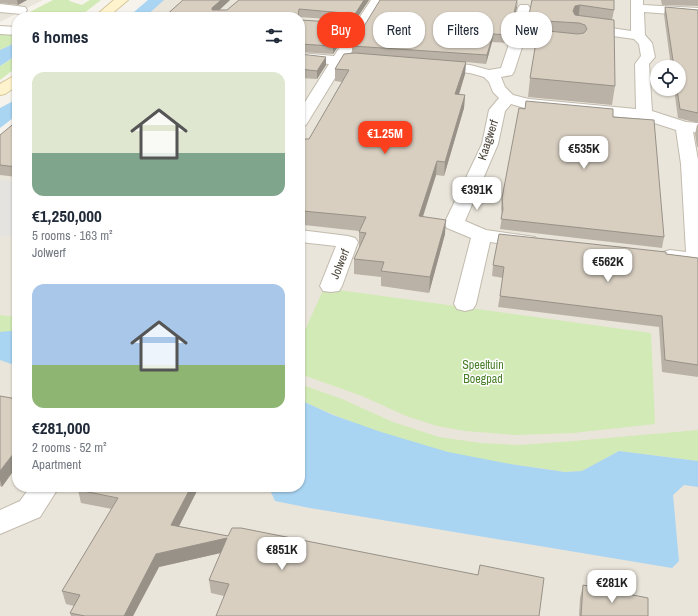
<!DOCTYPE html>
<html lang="en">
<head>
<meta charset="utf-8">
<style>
  body { margin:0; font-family:"Archivo Narrow",sans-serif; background:#f6f6f7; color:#1f2937; height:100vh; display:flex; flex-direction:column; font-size:15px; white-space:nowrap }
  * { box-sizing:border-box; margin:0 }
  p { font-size:13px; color:#747a83 }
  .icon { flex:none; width:22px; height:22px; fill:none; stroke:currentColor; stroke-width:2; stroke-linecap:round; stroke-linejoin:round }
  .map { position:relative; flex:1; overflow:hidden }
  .side { position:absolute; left:12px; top:12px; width:293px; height:480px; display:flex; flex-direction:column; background:#fff; border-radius:16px; box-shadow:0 1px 3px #0004 }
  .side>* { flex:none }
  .hud { position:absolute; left:317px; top:12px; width:321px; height:36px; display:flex; gap:8px }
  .buttons { position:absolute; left:650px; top:60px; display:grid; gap:8px }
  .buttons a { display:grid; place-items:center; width:36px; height:36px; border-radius:50%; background:#fff; box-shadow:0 1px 3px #0004; font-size:20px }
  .price { position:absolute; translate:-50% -34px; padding:0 9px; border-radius:8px; background:#fff; color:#222; font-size:13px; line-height:26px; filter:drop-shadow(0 1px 2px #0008) }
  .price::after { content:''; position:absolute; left:50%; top:24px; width:12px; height:9px; margin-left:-6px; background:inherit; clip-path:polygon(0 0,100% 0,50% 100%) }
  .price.current { background:#fc3f1d; color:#fff }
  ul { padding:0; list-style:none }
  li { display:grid; align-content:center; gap:8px; height:212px; padding:0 20px }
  li span { display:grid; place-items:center; height:124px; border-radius:12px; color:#555 }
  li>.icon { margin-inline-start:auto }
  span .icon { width:72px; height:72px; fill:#fffc; stroke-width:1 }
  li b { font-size:17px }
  h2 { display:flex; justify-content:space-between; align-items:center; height:48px; padding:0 20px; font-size:17px }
  .chip { padding:0 14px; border-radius:16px; background:#fff; box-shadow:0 1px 3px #0004; font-size:14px; line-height:36px }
  .chip.current { background:#fc3f1d; color:#fff }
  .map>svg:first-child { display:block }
  .residential { fill:#eae5da; fill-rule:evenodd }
  .green { fill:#d2eab5 }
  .parking { fill:#e5e3e0 }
  .water { fill:#a9d4f2 }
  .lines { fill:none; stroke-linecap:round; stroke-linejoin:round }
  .street-casing { stroke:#c2bbae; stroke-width:2 }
  .secondary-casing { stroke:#d6c79b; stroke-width:2 }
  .street { fill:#fff; fill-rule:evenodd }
  .secondary { fill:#fff3cd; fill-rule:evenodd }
  .wall { fill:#bab2a6 }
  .shaded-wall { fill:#979187 }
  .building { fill:#d8cfc1; stroke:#979187 }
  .labels { text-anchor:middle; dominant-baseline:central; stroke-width:3; stroke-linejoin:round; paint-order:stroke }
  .street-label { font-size:12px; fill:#4b4439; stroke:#fff }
  .park-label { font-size:12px; fill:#4a7f2a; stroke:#fff }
</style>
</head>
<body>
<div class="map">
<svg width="698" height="616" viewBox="0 0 698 616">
  <rect width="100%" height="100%" fill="#f6f3ec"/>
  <g class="residential">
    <path d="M0,0H43L0,22Z"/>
    <path d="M156,0H698V616H0V140L17,125V487H300V17H137ZM657,67H679V89H657Z"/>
  </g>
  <g class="green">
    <path d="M53,0H70L69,1L82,5L90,0H101L79,17H20Z"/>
    <path d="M0,32L17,33V42L0,50Z"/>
    <path d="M17,55V67L0,80V66Z"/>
    <path d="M324,288L651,333L655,424L573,433L515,435L465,431L437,426L406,416L362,396L300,374V341Z"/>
    <path d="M0,315L17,317V332H0Z"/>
    <path d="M300,384L342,399L393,422L439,437L481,443L519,445L574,441L698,430V461L619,451L582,471L565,472C526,466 485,462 447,452C396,439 347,422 300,400Z"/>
  </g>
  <path class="parking" d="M0,180L17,182V230L10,237L0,236Z"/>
  <g class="water">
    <path d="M148,0H164L145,17H128Z"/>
    <path d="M17,42V55L0,66V50Z"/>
    <path d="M17,99V115L0,128V108Z"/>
    <path d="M10,331L17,332V366L0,360V332Z"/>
    <path d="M300,400L333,415L381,432L448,452L510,464L565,472L582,471L619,451L698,461V487L684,485L673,495L679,561L672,568L310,508L275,501L270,490L271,487H300Z"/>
  </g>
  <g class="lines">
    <g class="street-casing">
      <g id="street">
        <path d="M371,0H383L349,56L355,55L376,58L378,61L376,64C366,67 354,63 343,65L306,125L300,127V110L329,64L300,61V53L334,56Z"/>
        <path d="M631,0H643V5L698,8V16L644,12L645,35L652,43L655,57L649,64L652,111L686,122L698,123V133L693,132L698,160V265L663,260L660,256L663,252L670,250L686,252L681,164L676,130L642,119L528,109L511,104L505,111L498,144L465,221L486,230L535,237L538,241L535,245L528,247L490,242L476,304L473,309L465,311L457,309L454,304L471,238L447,228L444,224L482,144L489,110L499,98L493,92L489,82L484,77L470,73L437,70L432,69L430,66L432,63L437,62L470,65L489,70L501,68L510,41L518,8L520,5H528L530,8L524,41L514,72L512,75L501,77L505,87L513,95L529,99L636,109L635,64L641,56L639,44L634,39L585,32L580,31L579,28L580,25L585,24L631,31Z"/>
        <path d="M0,4L25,7L27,10L25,13L21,14L0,12Z"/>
        <path d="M0,26L17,27V35L0,34Z"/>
        <path d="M300,230L348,236L355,238L358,242L342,286L339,291L331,292L323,291L320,286L336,246L300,242Z"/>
        <path d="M30,487H59L40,517L0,534V510L20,501Z"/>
      </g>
    </g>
    <g class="secondary-casing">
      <g id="secondary">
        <path d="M114,0H128L108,17H94Z"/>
        <path d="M17,76V86L5,94L0,95V84L12,77Z"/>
      </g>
    </g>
    <use href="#street" class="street"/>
    <use href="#secondary" class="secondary"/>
  </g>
  <g class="wall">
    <path d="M0,0H27L18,5L0,3Z"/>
    <path d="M183,0H230L219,10H227L239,0H369L355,21L299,17H164Z"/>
    <path d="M532,0H614V10L612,20L615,86L612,105L528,97L530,78L537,37H526L528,20Z"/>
    <path d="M661,0H698V6L662,5Z"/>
    <path d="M517,7L508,43L492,42L486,64L466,62L465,74L459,95H465L464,108L444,176L436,175L423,217L445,234L429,293L381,286V277L354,274V259L360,247H359V231L304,225L302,229H300V139H309L342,82L335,81V69L352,53V46Z"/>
    <path d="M665,7L698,10V123L678,118L674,89H679V67H671L664,15Z"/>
    <path d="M300,20L348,31L333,54L300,52Z"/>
    <path d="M300,54L326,65L317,79L300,78Z"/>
    <path d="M613,117L664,237L662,248L500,229L502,216L501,208L502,198Z"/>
    <path d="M17,121V177L0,175V135Z"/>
    <path d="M698,124V147H697L695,134L697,125Z"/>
    <path d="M666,254L698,258V377L662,372L659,327L498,307L503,278L492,276L493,265Z"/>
    <path d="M0,396L2,487L0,486Z"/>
    <path d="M80,487H199L179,526L228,536L478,575L544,578L224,596L211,593L209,580L221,553L159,567L133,616H71L70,613L74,606L66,604L62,591L112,509L81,503L78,490Z"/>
    <path d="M583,585L648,616H579L580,598Z"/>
  </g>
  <g class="shaded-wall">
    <path d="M17,0H27L18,5Z"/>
    <path d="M221,0H230L213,16L212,8Z"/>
    <path d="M364,0H369L355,21V14Z"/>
    <path d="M518,0L517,7L508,43L509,35Z"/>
    <path d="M580,5L578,22L573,11L575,6Z"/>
    <path d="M348,23V31L333,54V46Z"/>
    <path d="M493,34L492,42L486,64L487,55Z"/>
    <path d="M326,57V65L317,79V71Z"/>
    <path d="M466,62L465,74L455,107V94Z"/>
    <path d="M465,95L464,108L444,176L445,162Z"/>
    <path d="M437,161L436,175L418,231L419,216Z"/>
    <path d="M303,211L304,225L302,229L301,214Z"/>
    <path d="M446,220L445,234L429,293L430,277Z"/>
    <path d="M17,449V466L2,487L0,480V471Z"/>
    <path d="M191,487H199L173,538L171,525Z"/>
    <path d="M227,538L229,551L159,567L133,616H124L156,554Z"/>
  </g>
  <g class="building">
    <path d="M183,0H221L212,8V10H227L239,0H364L355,14L299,9L298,17H164Z"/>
    <path d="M380,0H517L509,35L493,34L487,55L352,46Z"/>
    <path d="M532,0H614V10L580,5L575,6L573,11L575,15L614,20L615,86L530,78L538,30L578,34L584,33L587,29L585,25L579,23L528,20Z"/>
    <path d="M665,7L698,10V113L680,109L677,89H679V67H674Z"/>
    <path d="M300,20L348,23L333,46L300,44Z"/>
    <path d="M355,53L466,62L455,94L465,95L445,162L437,161L419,216L446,220L430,277L381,271L384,262L354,259L366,233L359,232L366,217L303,211L301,214H300V139H309L349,70L335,69L344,54Z"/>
    <path d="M300,54L326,57L317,71L300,69Z"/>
    <path d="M526,101L613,109V117L654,120L664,237L501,219L503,209L502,198L519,108L525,109Z"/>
    <path d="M17,121V167L0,165V135Z"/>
    <path d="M499,234L666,252V254L698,258V365L665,360L662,316L500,296L504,267L493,265Z"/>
    <path d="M0,396L17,399V449L0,471Z"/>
    <path d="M80,487H191L171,525L228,536L232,528H241L478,575L480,565L544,578L539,616H216L229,584L209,580L227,538L156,554L124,616H85L70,613L80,595L62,591L118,498L78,490Z"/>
    <path d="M583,585L648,598V616H581Z"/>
  </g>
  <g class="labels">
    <g class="street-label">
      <text transform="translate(488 140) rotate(-72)">Kaagwerf</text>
      <text transform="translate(340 264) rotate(-68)">Jolwerf</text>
    </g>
    <g class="park-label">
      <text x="483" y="365">Speeltuin<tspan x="483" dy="14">Boegpad</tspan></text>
    </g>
  </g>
</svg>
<div class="buttons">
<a><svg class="icon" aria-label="locate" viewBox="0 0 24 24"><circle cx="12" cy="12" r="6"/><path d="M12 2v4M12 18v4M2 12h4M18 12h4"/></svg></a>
</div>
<b class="price current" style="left:385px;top:155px">€1.25M</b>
<b class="price" style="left:584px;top:170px">€535K</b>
<b class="price" style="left:477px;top:211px">€391K</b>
<b class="price" style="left:608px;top:283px">€562K</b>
<b class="price" style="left:282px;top:571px">€851K</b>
<b class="price" style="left:612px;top:604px">€281K</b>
<div class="hud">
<a class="chip current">Buy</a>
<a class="chip">Rent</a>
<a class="chip">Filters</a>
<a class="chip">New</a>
</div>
<section class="side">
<h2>6 homes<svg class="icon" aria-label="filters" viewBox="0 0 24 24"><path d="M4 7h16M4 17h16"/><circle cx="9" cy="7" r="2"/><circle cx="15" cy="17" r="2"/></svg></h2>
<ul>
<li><span style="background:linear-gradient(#dfe7d0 65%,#7fa58c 0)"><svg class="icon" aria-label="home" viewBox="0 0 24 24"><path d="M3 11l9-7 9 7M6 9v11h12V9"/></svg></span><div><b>€1,250,000</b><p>5 rooms · 163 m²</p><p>Jolwerf</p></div></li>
<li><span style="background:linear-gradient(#a9c7e8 65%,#8fb573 0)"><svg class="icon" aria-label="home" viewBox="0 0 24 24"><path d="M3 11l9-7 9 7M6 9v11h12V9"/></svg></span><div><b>€281,000</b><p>2 rooms · 52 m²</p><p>Apartment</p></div></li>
</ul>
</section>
</div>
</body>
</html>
